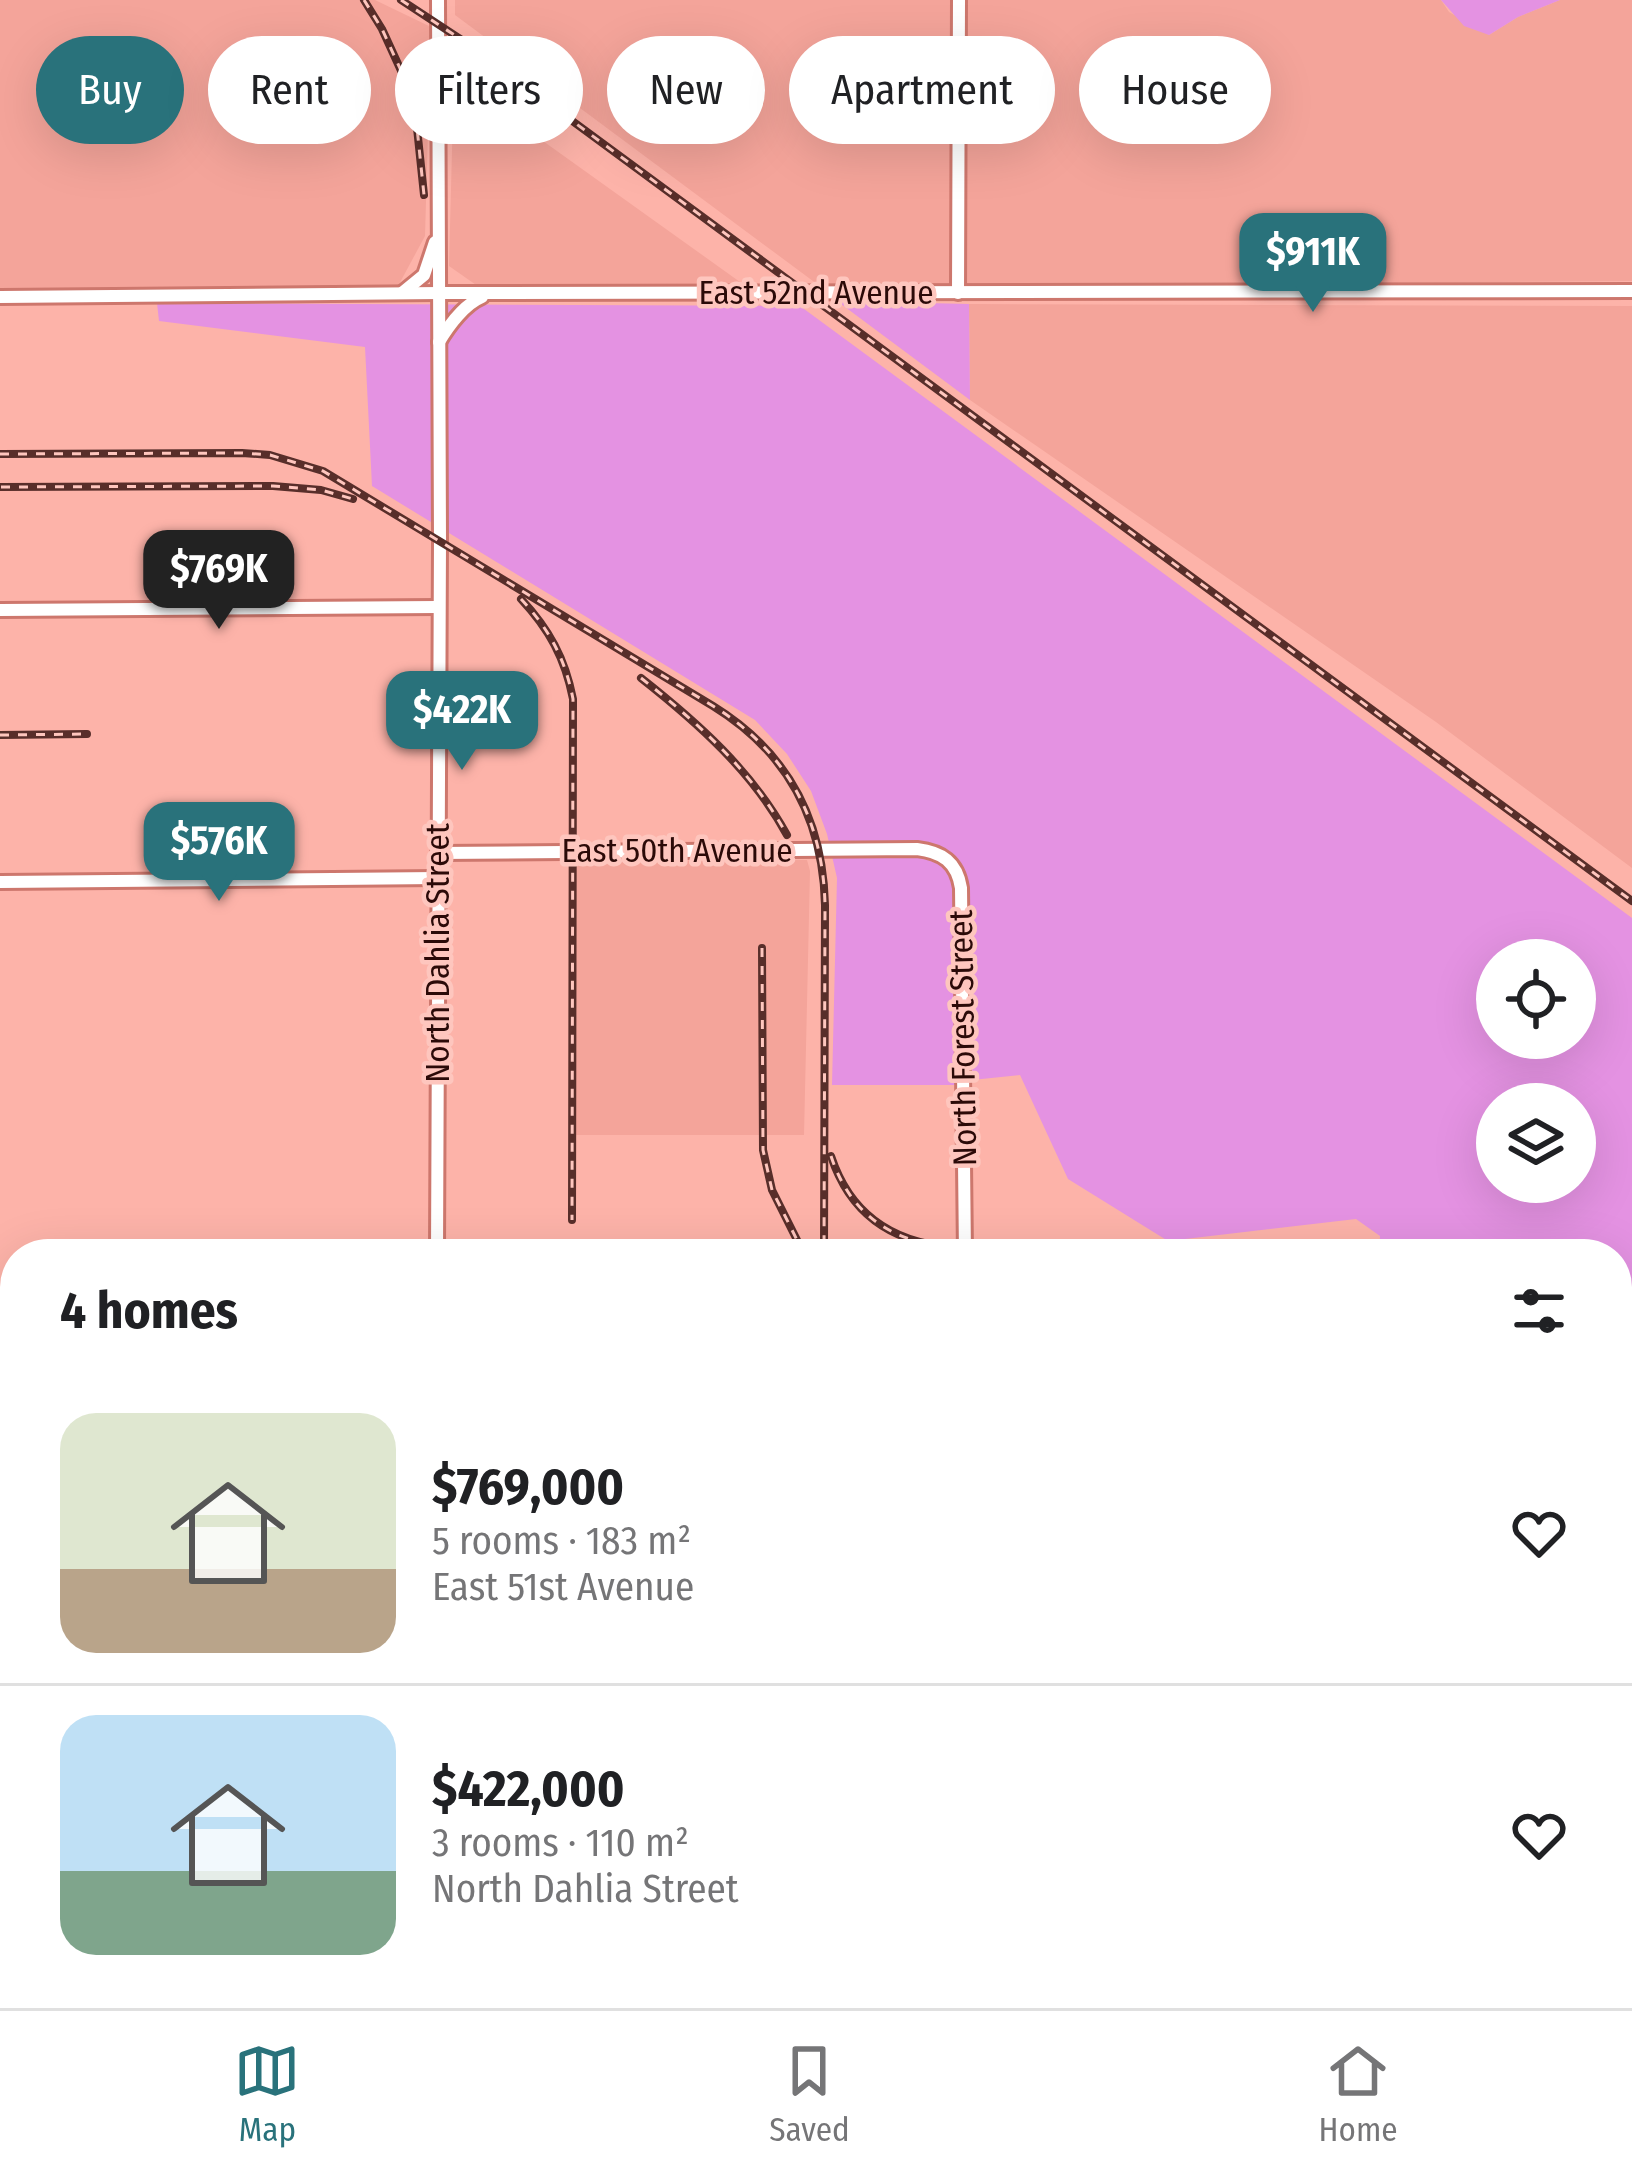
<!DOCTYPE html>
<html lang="en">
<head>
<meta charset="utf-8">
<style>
  body { margin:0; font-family:"Fira Sans Condensed",sans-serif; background:#f6f6f6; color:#202124; height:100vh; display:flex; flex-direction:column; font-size:45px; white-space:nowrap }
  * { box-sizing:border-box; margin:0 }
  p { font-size:39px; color:#757577 }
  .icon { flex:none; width:66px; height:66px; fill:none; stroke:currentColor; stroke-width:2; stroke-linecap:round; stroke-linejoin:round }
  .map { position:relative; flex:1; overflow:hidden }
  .panel { position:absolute; left:0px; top:1239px; width:1632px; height:771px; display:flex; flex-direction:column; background:#fff; border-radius:48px 48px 0 0; box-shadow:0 12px 48px #0002 }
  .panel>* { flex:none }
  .banner { position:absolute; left:36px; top:36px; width:1560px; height:108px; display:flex; gap:24px }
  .buttons { position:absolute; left:1476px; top:939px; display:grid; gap:24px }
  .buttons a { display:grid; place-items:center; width:120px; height:120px; border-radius:50%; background:#fff; box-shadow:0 12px 48px #0002; font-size:60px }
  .price { position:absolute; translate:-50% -102px; padding:0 27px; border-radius:24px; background:#29727b; color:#fff; font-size:39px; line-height:78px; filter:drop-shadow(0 3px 6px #0008) }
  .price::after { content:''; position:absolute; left:50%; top:72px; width:36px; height:27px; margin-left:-18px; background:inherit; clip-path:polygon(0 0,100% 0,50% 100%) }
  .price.current { background:#222; color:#fff }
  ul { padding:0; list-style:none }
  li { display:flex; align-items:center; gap:36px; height:300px; padding:0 60px }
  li+li { border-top:3px solid #e0e0e0 }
  li span { display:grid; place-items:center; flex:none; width:336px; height:240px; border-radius:36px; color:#555 }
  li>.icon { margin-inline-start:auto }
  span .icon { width:144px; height:144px; fill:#fffc; stroke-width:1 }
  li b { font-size:51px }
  h2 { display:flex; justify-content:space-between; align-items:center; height:144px; padding:0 60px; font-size:51px }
  .pill { padding:0 42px; border-radius:54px; background:#fff; box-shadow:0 12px 48px #0002; font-size:42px; line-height:108px }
  .pill.current { background:#29727b; color:#fff }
  .menu { display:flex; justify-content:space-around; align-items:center; height:168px; border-top:3px solid #e0e0e0; background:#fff; font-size:33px; color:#757577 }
  .menu a { display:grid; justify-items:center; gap:6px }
  .menu .current { color:#29727b }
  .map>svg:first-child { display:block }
  .built { fill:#f4a49a }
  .green { fill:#e492e2; fill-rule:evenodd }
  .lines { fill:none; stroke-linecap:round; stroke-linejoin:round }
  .minor-casing { stroke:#cd776d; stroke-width:18 }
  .major-casing { stroke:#cd776d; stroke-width:22 }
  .highway-casing { stroke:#cd776d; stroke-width:24 }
  .minor { stroke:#fff; stroke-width:12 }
  .major { stroke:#fff; stroke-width:16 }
  .highway { stroke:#fff; stroke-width:18 }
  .rail-casing { stroke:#582e2a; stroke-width:8 }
  .rail { stroke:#fec6be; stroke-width:3; stroke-dasharray:9; stroke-linecap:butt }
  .labels { text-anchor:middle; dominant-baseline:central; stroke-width:9; stroke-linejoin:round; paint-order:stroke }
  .street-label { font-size:33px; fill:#2b0a08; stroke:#fec6be }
</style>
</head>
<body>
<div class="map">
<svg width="1632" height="2008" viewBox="0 0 1632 2008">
  <rect width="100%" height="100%" fill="#fdb3a9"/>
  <g class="built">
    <path d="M0,0H375L431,27L425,236L397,288L0,291Z"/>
    <path d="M455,0H1441L1449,12L1489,35L1518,17L1560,0H1632V281L821,287L455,15Z"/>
    <path d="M501,111L747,287H479L449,266L453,112Z"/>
    <path d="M969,304L1632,306V868L1436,722L970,400Z"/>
    <path d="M807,860L810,871L804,1135H571V861Z"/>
  </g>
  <g class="green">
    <path d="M1441,0H1560L1518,17L1489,35L1464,26Z"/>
    <path d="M837,301L969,304L970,400Z"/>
    <path d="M157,303L800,306L1632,918V1351L1631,1278L1617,1277V1254H1379L1380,1236L1356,1219L1168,1241L1068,1179L1020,1075L972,1080L954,1085H832L837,878L827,834L811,791L787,754L755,720L372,486L365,347L159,321ZM1497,960H1575V1038H1497ZM1497,1104H1575V1182H1497Z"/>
  </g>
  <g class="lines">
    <g class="minor-casing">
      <g id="minor">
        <path d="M402,293L424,275L435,242"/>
        <path d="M958,293L959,0"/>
        <path d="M0,297L439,293L1632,291"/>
        <path d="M439,342C449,325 465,304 482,297"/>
        <path d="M0,610L438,607"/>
        <path d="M438,853L917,849C942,852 957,862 961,888L965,1254"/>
        <path d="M0,882L438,878"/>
        <path d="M437,1254L440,541L438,0"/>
        <path d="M1617,1360H1632"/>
        <path d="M0,1413H15"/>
        <path d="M1505,1995L1508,2008"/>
        <path d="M436,2008V1995"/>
        <path d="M1231,2008V1995"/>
        <path d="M1496,2008V1995"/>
      </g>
    </g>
    <g class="major-casing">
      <g id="major">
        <path d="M0,1844H15"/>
        <path d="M0,1942H15"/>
        <path d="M627,1995L680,2008"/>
        <path d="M1080,1995L1125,2008"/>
      </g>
    </g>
    <g class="highway-casing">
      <g id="highway">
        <path d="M0,1865H15"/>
        <path d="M0,1892H15"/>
        <path d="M0,1909L15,1908"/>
        <path d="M0,1923H15"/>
        <path d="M759,1995L810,2008"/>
        <path d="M816,1995L867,2008"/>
        <path d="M902,1995L953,2008"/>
        <path d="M955,1995L1008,2008"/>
        <path d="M1022,1995L1075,2008"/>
      </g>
    </g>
    <use href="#minor" class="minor"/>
    <use href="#major" class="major"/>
    <use href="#highway" class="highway"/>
    <g class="rail-casing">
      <g id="rail">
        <path d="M364,0L382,29L414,99L424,195"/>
        <path d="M401,0L465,42L1632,901"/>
        <path d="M0,454L242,453L270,455L323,471L713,706C786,751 823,818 825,905L824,1254"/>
        <path d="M1,487L273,486L321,490L353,499"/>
        <path d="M521,599C549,629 565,658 573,699L572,1220"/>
        <path d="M641,678C698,723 752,771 787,835"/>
        <path d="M0,735L87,734"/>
        <path d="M762,948L763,1150L772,1190L804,1254"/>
        <path d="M831,1156C850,1214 891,1242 950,1247"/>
        <path d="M0,1566L15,1572"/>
        <path d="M0,1605L15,1621"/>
        <path d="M1617,1610L1632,1609"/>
      </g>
    </g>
    <use href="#rail" class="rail"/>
  </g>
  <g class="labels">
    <g class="street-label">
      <text x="816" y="293">East 52nd Avenue</text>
      <text x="677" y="851">East 50th Avenue</text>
      <text transform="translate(438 953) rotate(-90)">North Dahlia Street</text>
      <text transform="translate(963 1038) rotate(-91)">North Forest Street</text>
    </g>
  </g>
</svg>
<div class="buttons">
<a><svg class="icon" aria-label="locate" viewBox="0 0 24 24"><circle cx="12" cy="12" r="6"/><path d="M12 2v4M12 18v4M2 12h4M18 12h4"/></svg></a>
<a><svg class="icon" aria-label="layers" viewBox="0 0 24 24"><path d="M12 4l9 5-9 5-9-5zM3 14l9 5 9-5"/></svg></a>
</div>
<b class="price" style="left:1313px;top:315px">$911K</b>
<b class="price current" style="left:219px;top:632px">$769K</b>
<b class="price" style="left:462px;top:773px">$422K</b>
<b class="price" style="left:219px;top:904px">$576K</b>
<div class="banner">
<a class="pill current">Buy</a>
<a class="pill">Rent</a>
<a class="pill">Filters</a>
<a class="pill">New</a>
<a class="pill">Apartment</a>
<a class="pill">House</a>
</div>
<section class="panel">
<h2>4 homes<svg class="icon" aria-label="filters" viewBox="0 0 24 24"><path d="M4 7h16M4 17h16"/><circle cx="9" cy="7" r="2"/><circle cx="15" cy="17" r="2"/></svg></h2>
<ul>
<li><span style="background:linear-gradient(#dfe7d0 65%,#b9a48a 0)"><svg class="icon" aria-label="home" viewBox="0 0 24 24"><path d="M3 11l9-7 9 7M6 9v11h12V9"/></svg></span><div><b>$769,000</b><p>5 rooms · 183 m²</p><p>East 51st Avenue</p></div><svg class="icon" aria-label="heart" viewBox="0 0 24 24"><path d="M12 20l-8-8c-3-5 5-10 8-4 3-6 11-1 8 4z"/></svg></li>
<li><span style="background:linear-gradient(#bfe0f5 65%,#7fa58c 0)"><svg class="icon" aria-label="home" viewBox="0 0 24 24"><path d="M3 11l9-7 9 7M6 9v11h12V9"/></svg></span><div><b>$422,000</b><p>3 rooms · 110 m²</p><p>North Dahlia Street</p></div><svg class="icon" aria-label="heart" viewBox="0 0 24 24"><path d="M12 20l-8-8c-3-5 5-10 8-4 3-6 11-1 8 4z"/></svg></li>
</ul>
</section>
</div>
<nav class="menu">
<a class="current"><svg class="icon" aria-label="map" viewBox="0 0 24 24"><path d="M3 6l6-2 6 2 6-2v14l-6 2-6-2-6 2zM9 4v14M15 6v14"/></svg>Map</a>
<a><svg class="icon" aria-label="saved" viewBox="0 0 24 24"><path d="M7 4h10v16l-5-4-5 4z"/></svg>Saved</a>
<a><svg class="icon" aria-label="home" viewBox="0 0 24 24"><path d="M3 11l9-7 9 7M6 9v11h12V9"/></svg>Home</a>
</nav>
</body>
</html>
